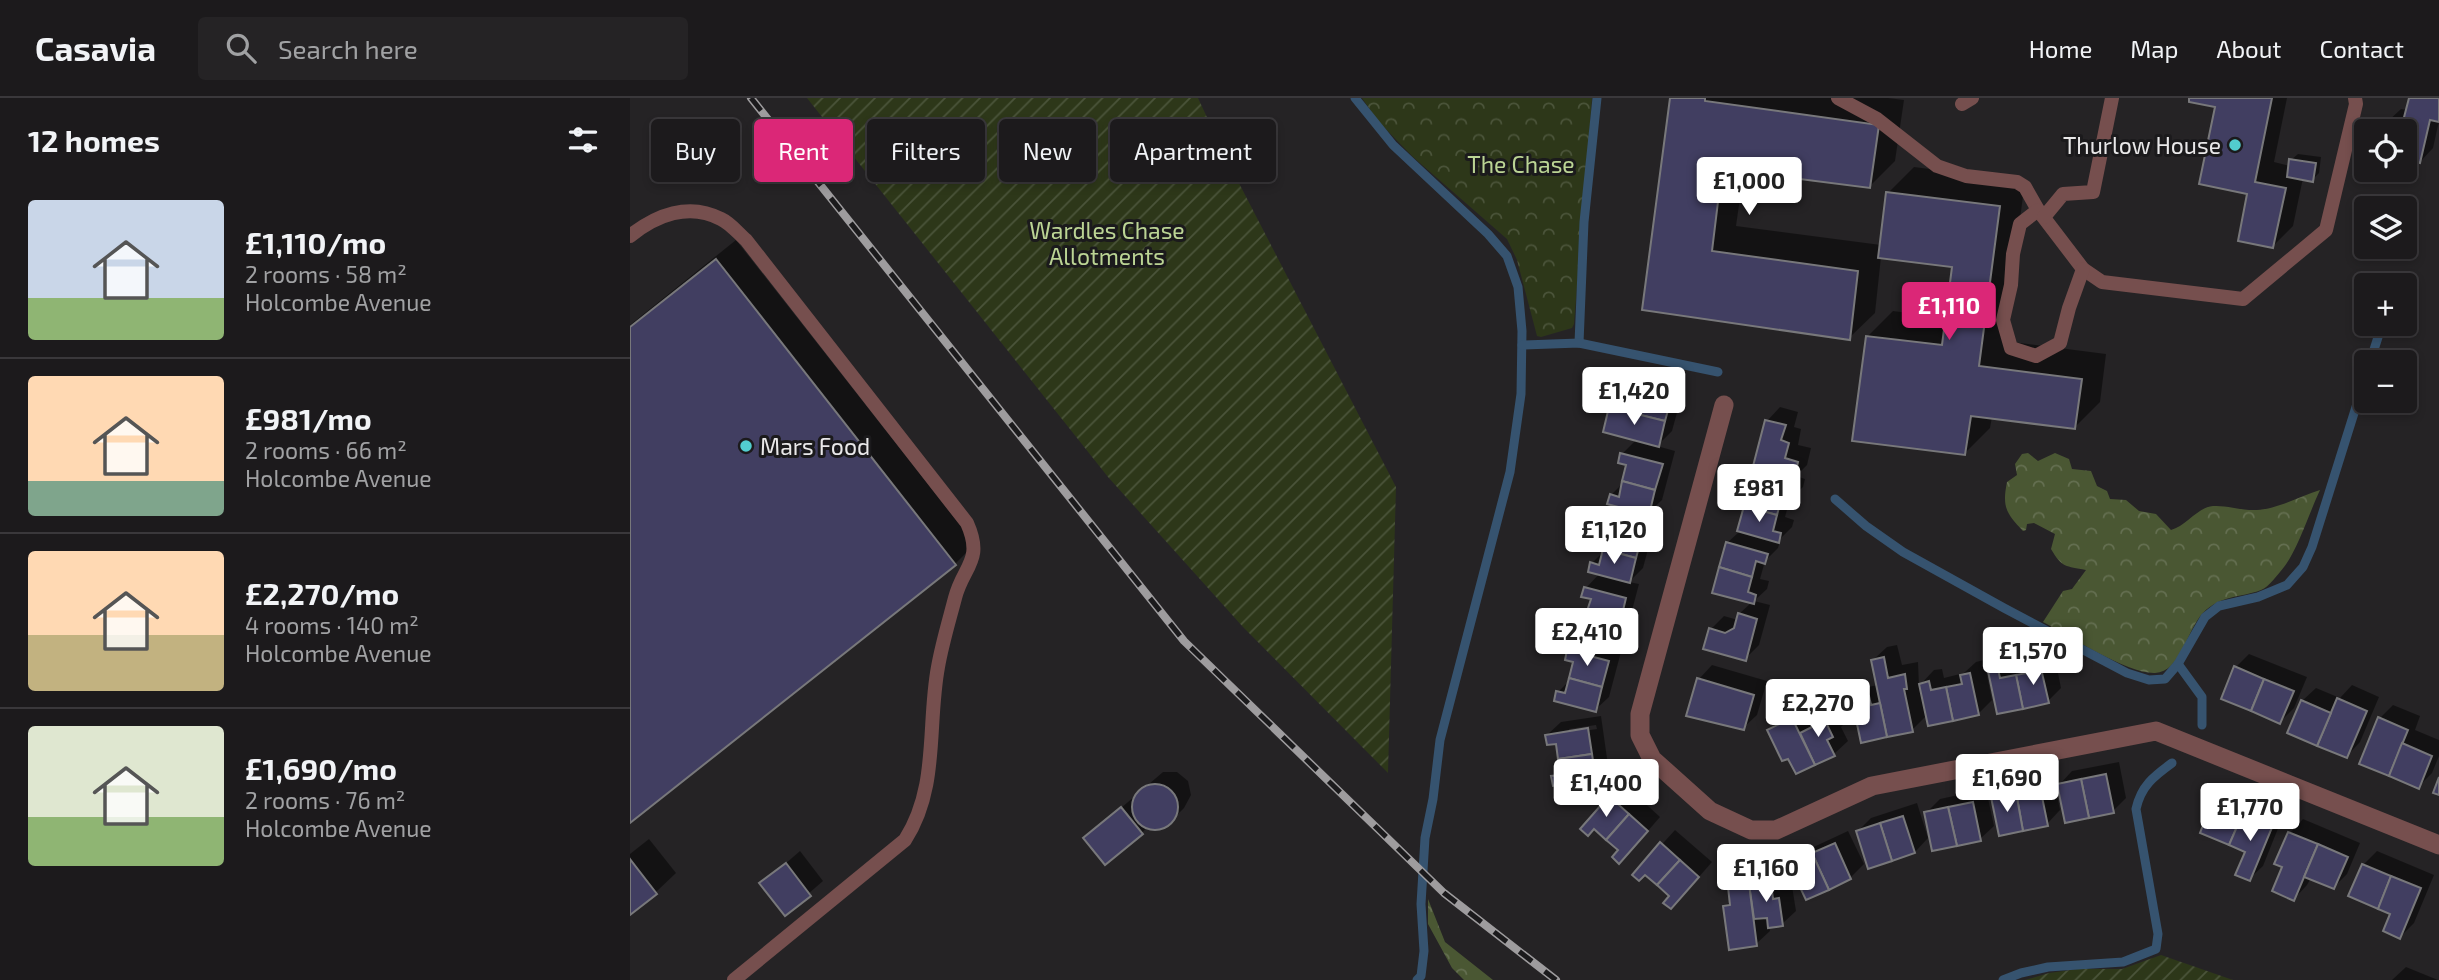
<!DOCTYPE html>
<html lang="en">
<head>
<meta charset="utf-8">
<style>
  body { margin:0; font-family:"Exo 2",sans-serif; background:#252325; color:#f1f3f6; height:100vh; display:flex; flex-direction:column; font-size:26px; white-space:nowrap }
  * { box-sizing:border-box; margin:0 }
  p { font-size:23px; color:#a0a1a3 }
  .icon { flex:none; width:38px; height:38px; fill:none; stroke:currentColor; stroke-width:2; stroke-linecap:round; stroke-linejoin:round }
  .map { position:relative; flex:1; overflow:hidden }
  .details { display:flex; flex-direction:column; background:#1c1a1c; width:630px }
  .details>* { flex:none }
  .hud { position:absolute; left:21px; top:21px; width:665px; height:63px; display:flex; gap:14px }
  .controls { position:absolute; left:1724px; top:21px; display:grid; gap:14px }
  .controls a { display:grid; place-items:center; width:63px; height:63px; border-radius:7px; background:#1c1a1c; box-shadow:0 4px 10px #0003,0 0 0 2px #3a383b; font-size:35px }
  .price { position:absolute; translate:-50% -60px; padding:0 16px; border-radius:7px; background:#fff; color:#222; font-size:23px; line-height:46px; filter:drop-shadow(0 2px 4px #0008) }
  .price::after { content:''; position:absolute; left:50%; top:42px; width:21px; height:16px; margin-left:-10px; background:inherit; clip-path:polygon(0 0,100% 0,50% 100%) }
  .price.active { background:#db2777; color:#fff }
  ul { padding:0; list-style:none }
  li { display:flex; align-items:center; gap:21px; height:175px; padding:0 28px }
  li+li { border-top:2px solid #3a383b }
  li span { display:grid; place-items:center; flex:none; width:196px; height:140px; border-radius:7px; color:#555 }
  li>.icon { margin-inline-start:auto }
  span .icon { width:84px; height:84px; fill:#fffc; stroke-width:1 }
  li b { font-size:30px }
  h2 { display:flex; justify-content:space-between; align-items:center; height:84px; padding:0 28px; font-size:30px }
  .chip { padding:0 24px; border-radius:7px; background:#1c1a1c; box-shadow:0 4px 10px #0003,0 0 0 2px #3a383b; font-size:24px; line-height:63px }
  .chip.active { background:#db2777; color:#fff }
  header { display:flex; align-items:center; gap:42px; box-sizing:border-box; height:98px; padding:0 35px; background:#1c1a1c; border-bottom:2px solid #3a383b }
  header strong { font-size:33px }
  nav { display:flex; gap:38px; margin-inline-start:auto; font-size:24px }
  .search { width:490px; height:63px; background:#252325; display:flex; align-items:center; gap:18px; box-sizing:border-box; padding:0 24px; border-radius:7px; color:#a0a1a3; font-size:26px }
  main { display:flex; flex:1; min-height:0 }
  .map>svg:first-child { display:block }
  .forest { fill:url(#forest-crowns) }
  .park { fill:url(#park-crowns) }
  .garden { fill:url(#garden-furrows) }
  .shadow { fill:#0007; fill-rule:evenodd }
  .lines { fill:none; stroke-linecap:round; stroke-linejoin:round }
  .stream { stroke:#36536f; stroke-width:9 }
  .building { fill:#413e61; stroke:#78787b; stroke-width:2 }
  .service { stroke:#764f4e; stroke-width:14 }
  .minor { stroke:#764f4e; stroke-width:19 }
  .rail-casing { stroke:#9e9c9e; stroke-width:8 }
  .rail { stroke:#1b1a1c; stroke-width:5; stroke-dasharray:16; stroke-linecap:butt }
  .poi-dot { fill:#52cdcf; stroke:#1b1a1c; stroke-width:2.5 }
  .labels { text-anchor:middle; dominant-baseline:central; stroke-width:6; stroke-linejoin:round; paint-order:stroke }
  .poi-label { font-size:23px; fill:#e9e8e9; stroke:#1b1a1c; text-anchor:end }
  .park-label { font-size:23px; fill:#bbd494; stroke:#1b1a1c }
</style>
</head>
<body>
<header>
<strong>Casavia</strong>
<div class="search"><svg class="icon" aria-label="search" viewBox="0 0 24 24"><circle cx="10" cy="10" r="6"/><path d="M15 15l6 6"/></svg>Search here</div>
<nav><a>Home</a><a>Map</a><a>About</a><a>Contact</a></nav>
</header>
<main>
<section class="details">
<h2>12 homes<svg class="icon" aria-label="filters" viewBox="0 0 24 24"><path d="M4 7h16M4 17h16"/><circle cx="9" cy="7" r="2"/><circle cx="15" cy="17" r="2"/></svg></h2>
<ul>
<li><span style="background:linear-gradient(#c9d6e8 70%,#8fb573 0)"><svg class="icon" aria-label="home" viewBox="0 0 24 24"><path d="M3 11l9-7 9 7M6 9v11h12V9"/></svg></span><div><b>£1,110/mo</b><p>2 rooms · 58 m²</p><p>Holcombe Avenue</p></div></li>
<li><span style="background:linear-gradient(#ffd9b3 75%,#7fa58c 0)"><svg class="icon" aria-label="home" viewBox="0 0 24 24"><path d="M3 11l9-7 9 7M6 9v11h12V9"/></svg></span><div><b>£981/mo</b><p>2 rooms · 66 m²</p><p>Holcombe Avenue</p></div></li>
<li><span style="background:linear-gradient(#ffd9b3 60%,#c2b280 0)"><svg class="icon" aria-label="home" viewBox="0 0 24 24"><path d="M3 11l9-7 9 7M6 9v11h12V9"/></svg></span><div><b>£2,270/mo</b><p>4 rooms · 140 m²</p><p>Holcombe Avenue</p></div></li>
<li><span style="background:linear-gradient(#dfe7d0 65%,#8fb573 0)"><svg class="icon" aria-label="home" viewBox="0 0 24 24"><path d="M3 11l9-7 9 7M6 9v11h12V9"/></svg></span><div><b>£1,690/mo</b><p>2 rooms · 76 m²</p><p>Holcombe Avenue</p></div></li>
</ul>
</section>
<div class="map">
<svg width="1809" height="882" viewBox="0 0 1809 882">
  <defs>
    <pattern id="forest-crowns" width="20" height="18" patternUnits="userSpaceOnUse" patternTransform="scale(1.75)"><rect width="20" height="18" fill="#4a5733"/><path d="M2 6a3 3 0 1 1 6 0M12 15a3 3 0 1 1 6 0" fill="none" stroke="#646f51"/></pattern>
    <pattern id="park-crowns" width="20" height="18" patternUnits="userSpaceOnUse" patternTransform="scale(1.75)"><rect width="20" height="18" fill="#2d3719"/><path d="M2 6a3 3 0 1 1 6 0M12 15a3 3 0 1 1 6 0" fill="none" stroke="#4b543a"/></pattern>
    <pattern id="garden-furrows" width="10" height="10" patternUnits="userSpaceOnUse" patternTransform="scale(1.75)"><rect width="10" height="10" fill="#2d3719"/><path d="M-1 1l2-2M0 10L10 0M9 11l2-2" fill="none" stroke="#4b543a"/></pattern>
  </defs>
  <rect width="100%" height="100%" fill="#252325"/>
  <g class="forest">
    <path d="M1398,355L1408,363L1425,355L1439,361L1442,371L1461,373L1467,388L1477,393L1480,401L1496,402L1509,413L1526,416L1541,432C1556,428 1568,409 1583,408C1596,407 1613,413 1627,412C1647,411 1671,398 1690,392C1680,413 1667,453 1654,469C1648,476 1639,489 1631,492C1610,500 1590,497 1573,515C1557,531 1551,574 1525,575C1498,576 1439,538 1413,524L1433,493L1442,491L1456,472C1436,468 1432,470 1421,451L1425,436L1404,425L1397,426L1396,432L1393,433C1376,415 1372,409 1377,384L1387,377L1385,366L1392,356Z"/>
    <path d="M798,801L815,844L863,882H834L822,870L798,826Z"/>
  </g>
  <path class="park" d="M732,0H962L944,226L942,230L911,239L907,238L887,162L877,141L783,59L748,23Z"/>
  <g class="garden">
    <path d="M177,0H568L596,60L766,389L758,675L613,529L478,379Z"/>
    <path d="M1531,857L1603,882H1395L1419,875L1448,871H1492Z"/>
  </g>
  <g class="shadow">
    <path d="M1042,0H1258L1274,2L1265,63L1240,88L1114,72L1106,128L1251,147L1258,95L1284,69L1395,83L1374,243L1476,256L1470,304L1445,329L1362,319L1360,330L1335,355L1237,239L1263,213L1317,220L1324,168L1251,159L1245,215L1219,240L1014,210Z"/>
    <path d="M1561,0H1657L1644,64L1660,68L1661,62L1668,56L1691,59L1689,75L1682,82L1673,80L1663,128L1643,148L1620,95L1587,8Z"/>
    <path d="M1780,0H1809V23L1803,50L1790,64L1774,33H1755L1757,24L1771,11L1778,12Z"/>
    <path d="M106,142L345,446L325,466L0,723V227Z"/>
    <path d="M1015,274L1055,285L1042,333L1027,348L1045,353L1032,402L1018,415L981,397L994,384L999,366L992,356L1007,341L981,310L994,296L999,297L1002,288Z"/>
    <path d="M1150,309L1168,314L1164,329L1171,331L1168,347L1181,350L1177,367L1166,378L1175,381L1173,389L1160,401L1155,419L1164,422L1162,429L1151,440L1148,450L1135,463L1130,481L1139,483L1137,491L1124,503L1140,507L1129,547L1115,561L1081,531L1094,518L1108,522L1109,516L1122,504L1097,445L1109,434L1123,384L1133,373L1137,323Z"/>
    <path d="M986,411L1026,421L1013,470L999,484L1009,486L996,535L983,548L992,550L979,599L965,612L928,594L941,581L945,563L939,553L952,540L945,530L958,517L963,499L956,490L970,475L962,465L975,452L979,434L973,424Z"/>
    <path d="M1267,547L1272,567L1288,564L1289,588L1304,572L1312,571L1314,580L1334,575L1346,564L1354,562L1362,602L1348,616L1297,617L1282,632L1224,602L1238,589L1248,587L1243,562L1257,549Z"/>
    <path d="M1423,550L1431,590L1418,603L1368,614L1360,574L1374,560L1382,559L1383,568L1403,564L1415,552Z"/>
    <path d="M1619,556L1677,579L1664,610L1650,624L1606,569Z"/>
    <path d="M1082,567L1137,583L1127,617L1113,630L1069,581Z"/>
    <path d="M1722,587L1749,599L1730,644L1717,658L1672,603L1686,590L1710,600Z"/>
    <path d="M1205,602L1216,624L1211,629L1218,643L1204,656L1166,674L1159,658L1139,633L1152,619L1176,608L1182,619L1194,607Z"/>
    <path d="M1763,607L1790,618L1785,632L1809,642V658L1802,675L1788,689L1750,620Z"/>
    <path d="M971,618L978,667L965,680L923,679L931,671L927,644L917,637L931,624ZM966,627L967,631L939,635V631Z"/>
    <path d="M1489,664L1496,700L1483,713L1429,687L1442,673Z"/>
    <path d="M533,674H547L558,683L561,697L554,710L540,724L533,728H518L512,735L456,740Z"/>
    <path d="M1423,676L1430,712L1417,726L1363,699L1377,686Z"/>
    <path d="M994,686L1030,719L1003,750L980,699Z"/>
    <path d="M1598,690L1655,713L1633,768L1619,781L1617,753L1585,703Z"/>
    <path d="M1356,691L1364,728L1350,741L1296,715L1310,701Z"/>
    <path d="M1287,705L1298,740L1285,754L1228,733L1241,720Z"/>
    <path d="M1673,721L1730,745L1717,776L1704,789L1681,780L1677,787L1664,801L1654,768L1660,735Z"/>
    <path d="M1045,732L1082,764L1054,796L1042,798L1015,774L1004,777Z"/>
    <path d="M1218,733L1234,766L1220,780L1161,766L1175,753Z"/>
    <path d="M19,741L46,775L26,794L0,815V756Z"/>
    <path d="M170,753L193,783L155,816L132,786Z"/>
    <path d="M1747,753L1804,777L1784,825L1770,839L1762,815L1733,767Z"/>
    <path d="M1154,771L1156,789L1162,788L1166,813L1152,826L1139,828L1140,833L1126,846L1095,808L1101,803L1099,790L1113,776Z"/>
    <path d="M1776,869L1808,882H1762Z"/>
  </g>
  <g class="lines">
    <g class="stream">
      <path d="M725,0L763,47L858,136L877,158L888,189L892,233L891,296L880,374L810,642L803,701L795,740L791,806L794,853L791,878L787,882"/>
      <path d="M949,245L954,124L967,0"/>
      <path d="M892,247L949,245L1088,274"/>
      <path d="M1740,264L1750,233"/>
      <path d="M1205,401L1236,428L1273,454L1374,510L1497,575L1519,582L1535,581L1548,566L1575,519L1589,508L1628,499L1657,487L1673,469L1682,449L1736,277"/>
      <path d="M1548,566L1572,599V627"/>
      <path d="M1373,882L1391,875L1418,869L1493,864L1526,851L1528,836L1506,711C1511,688 1524,678 1542,665"/>
    </g>
  </g>
  <g class="building">
    <path d="M1040,0H1075V3L1249,27L1240,90L1092,71L1082,153L1228,173L1220,242L1012,212Z"/>
    <path d="M1559,0H1642L1625,84L1656,90L1643,150L1608,143L1617,96L1569,86L1585,9L1559,4Z"/>
    <path d="M1779,0H1809V24L1800,22L1790,65L1774,62V33H1753L1755,23L1772,27Z"/>
    <path d="M1659,61L1686,65L1683,84L1657,79Z"/>
    <path d="M1256,94L1370,108L1349,268L1452,281L1445,331L1341,318L1335,357L1222,343L1236,238L1312,247L1322,169L1248,160Z"/>
    <path d="M86,161L326,467L0,725V229Z"/>
    <path d="M1000,287L1042,298L1035,323L1002,315L1006,299L998,297Z"/>
    <path d="M979,309L1035,323L1029,349L973,334Z"/>
    <path d="M1135,322L1156,327L1151,342L1159,345L1155,360L1168,364L1164,383L1122,372Z"/>
    <path d="M990,355L1033,366L1025,392L992,383L996,367L988,365Z"/>
    <path d="M992,383L1025,392L1019,417L977,406L980,396L989,399Z"/>
    <path d="M1121,383L1162,394L1160,404L1151,402L1147,417L1114,408Z"/>
    <path d="M1114,408L1147,417L1143,433L1151,435L1149,445L1107,433Z"/>
    <path d="M971,423L1013,435L1006,460L973,451L977,435L968,433Z"/>
    <path d="M1096,444L1138,456L1135,466L1126,463L1122,479L1089,469Z"/>
    <path d="M973,451L1006,460L1000,485L958,474L960,464L969,467Z"/>
    <path d="M1089,469L1122,479L1118,494L1126,497L1124,506L1082,495Z"/>
    <path d="M954,489L996,500L990,525L956,516L961,501L951,499Z"/>
    <path d="M1108,515L1127,521L1116,563L1073,551L1079,530L1095,535L1104,530Z"/>
    <path d="M956,516L990,525L983,551L941,539L943,529L952,532Z"/>
    <path d="M937,552L979,563L972,589L939,580L943,564L935,562Z"/>
    <path d="M1254,559L1258,580L1275,576L1277,591H1274L1283,634L1257,639L1241,562Z"/>
    <path d="M1409,562L1419,605L1393,611L1386,577L1402,574L1399,565Z"/>
    <path d="M1604,568L1634,581L1621,613L1591,601Z"/>
    <path d="M1368,571L1370,580L1386,577L1393,611L1367,616L1358,573Z"/>
    <path d="M1340,575L1349,617L1323,623L1316,589L1332,586L1330,577Z"/>
    <path d="M939,580L972,589L966,614L924,603L926,593L935,595Z"/>
    <path d="M1067,580L1124,597L1114,632L1056,618Z"/>
    <path d="M1634,581L1664,593L1650,626L1621,613Z"/>
    <path d="M1299,583L1301,592L1316,589L1323,623L1298,628L1289,586Z"/>
    <path d="M1239,598L1241,607L1250,605L1257,639L1231,645L1222,602Z"/>
    <path d="M1707,600L1737,613L1717,660L1687,648Z"/>
    <path d="M1671,602L1701,615L1687,648L1657,635Z"/>
    <path d="M1191,614L1203,639L1197,642L1205,658L1185,667L1170,635L1182,629L1178,621Z"/>
    <path d="M1748,619L1778,632L1759,678L1729,666Z"/>
    <path d="M1162,620L1185,667L1166,676L1158,661L1152,663L1137,632Z"/>
    <path d="M958,630L962,656L928,661L926,646L917,647L915,637Z"/>
    <path d="M1772,645L1802,658L1789,691L1759,678Z"/>
    <path d="M962,656L966,682L923,688L921,678L931,677L928,661Z"/>
    <path d="M1476,676L1484,715L1459,720L1451,681Z"/>
    <path d="M1809,679V697L1803,695Z"/>
    <path d="M1451,681L1459,720L1435,725L1427,686Z"/>
    <circle cx="525" cy="709" r="23"/>
    <path d="M1410,689L1418,728L1393,733L1386,694Z"/>
    <path d="M1386,694L1393,733L1369,738L1361,699Z"/>
    <path d="M979,698L999,716L976,742L964,731L958,738L950,731Z"/>
    <path d="M1583,702L1613,715L1599,747L1570,735Z"/>
    <path d="M1343,704L1351,743L1327,748L1318,709Z"/>
    <path d="M491,709L513,736L475,767L453,740Z"/>
    <path d="M1318,709L1327,748L1302,753L1294,714Z"/>
    <path d="M1613,715L1643,727L1620,783L1605,777L1615,754L1599,747Z"/>
    <path d="M999,716L1018,733L989,766L982,759L988,752L976,742Z"/>
    <path d="M1273,718L1285,755L1262,763L1250,725Z"/>
    <path d="M1250,725L1262,763L1238,771L1226,733Z"/>
    <path d="M1658,734L1688,746L1664,803L1642,793L1652,769L1644,766Z"/>
    <path d="M1030,744L1050,762L1027,787L1015,777L1009,783L1002,777Z"/>
    <path d="M1205,745L1221,781L1199,792L1182,755Z"/>
    <path d="M1688,746L1718,759L1704,791L1674,779Z"/>
    <path d="M1182,755L1199,792L1176,802L1159,766Z"/>
    <path d="M0,761L27,796L0,817Z"/>
    <path d="M1050,762L1069,779L1041,811L1033,805L1039,798L1027,787Z"/>
    <path d="M156,765L181,798L155,818L129,785Z"/>
    <path d="M1732,766L1761,778L1748,811L1718,798Z"/>
    <path d="M1761,778L1791,790L1770,841L1753,833L1760,816L1748,811Z"/>
    <path d="M1141,784L1143,801L1149,800L1153,828L1138,830L1137,820L1124,821L1119,786Z"/>
    <path d="M1119,786L1127,848L1099,852L1093,808L1100,807L1098,789Z"/>
  </g>
  <g class="lines">
    <g class="service">
      <path d="M1208,0L1247,21L1307,68L1336,78L1387,84L1395,89L1408,112L1453,171L1472,184L1613,201L1696,132L1726,6L1725,0"/>
      <path d="M1332,6L1342,0"/>
      <path d="M1408,112L1390,126L1383,156L1381,187L1373,222L1381,250L1406,258L1430,245L1439,210L1453,171"/>
      <path d="M1414,119L1433,96L1463,94L1482,0"/>
      <path d="M0,138C26,117 59,104 91,121C100,125 108,135 116,142L337,425C354,463 333,468 325,500C319,523 312,546 308,569C297,628 309,689 275,742L104,882"/>
    </g>
    <path class="minor" d="M1094,307L1010,616V637L1022,661L1080,713L1121,732H1146L1242,688L1526,633L1809,747"/>
    <g class="rail-casing">
      <path id="rail" d="M121,0L554,543L814,795L926,882"/>
    </g>
    <use href="#rail" class="rail"/>
  </g>
  <g class="poi-dot">
    <circle cx="1605" cy="47" r="7"/>
    <circle cx="116" cy="348" r="7"/>
  </g>
  <g class="labels">
    <g class="poi-label">
      <text x="1591" y="47">Thurlow House</text>
      <text x="130" y="348" text-anchor="start">Mars Food</text>
    </g>
    <g class="park-label">
      <text x="891" y="66">The Chase</text>
      <text x="477" y="132">Wardles Chase<tspan x="477" dy="26">Allotments</tspan></text>
    </g>
  </g>
</svg>
<div class="controls">
<a><svg class="icon" aria-label="locate" viewBox="0 0 24 24"><circle cx="12" cy="12" r="6"/><path d="M12 2v4M12 18v4M2 12h4M18 12h4"/></svg></a>
<a><svg class="icon" aria-label="layers" viewBox="0 0 24 24"><path d="M12 4l9 5-9 5-9-5zM3 14l9 5 9-5"/></svg></a>
<a>+</a>
<a>−</a>
</div>
<b class="price" style="left:1119px;top:119px">£1,000</b>
<b class="price active" style="left:1319px;top:244px">£1,110</b>
<b class="price" style="left:1004px;top:329px">£1,420</b>
<b class="price" style="left:1129px;top:426px">£981</b>
<b class="price" style="left:984px;top:468px">£1,120</b>
<b class="price" style="left:957px;top:570px">£2,410</b>
<b class="price" style="left:1403px;top:589px">£1,570</b>
<b class="price" style="left:1188px;top:641px">£2,270</b>
<b class="price" style="left:1377px;top:716px">£1,690</b>
<b class="price" style="left:976px;top:721px">£1,400</b>
<b class="price" style="left:1620px;top:745px">£1,770</b>
<b class="price" style="left:1136px;top:806px">£1,160</b>
<div class="hud">
<a class="chip">Buy</a>
<a class="chip active">Rent</a>
<a class="chip">Filters</a>
<a class="chip">New</a>
<a class="chip">Apartment</a>
</div>
</div>
</main>
</body>
</html>
